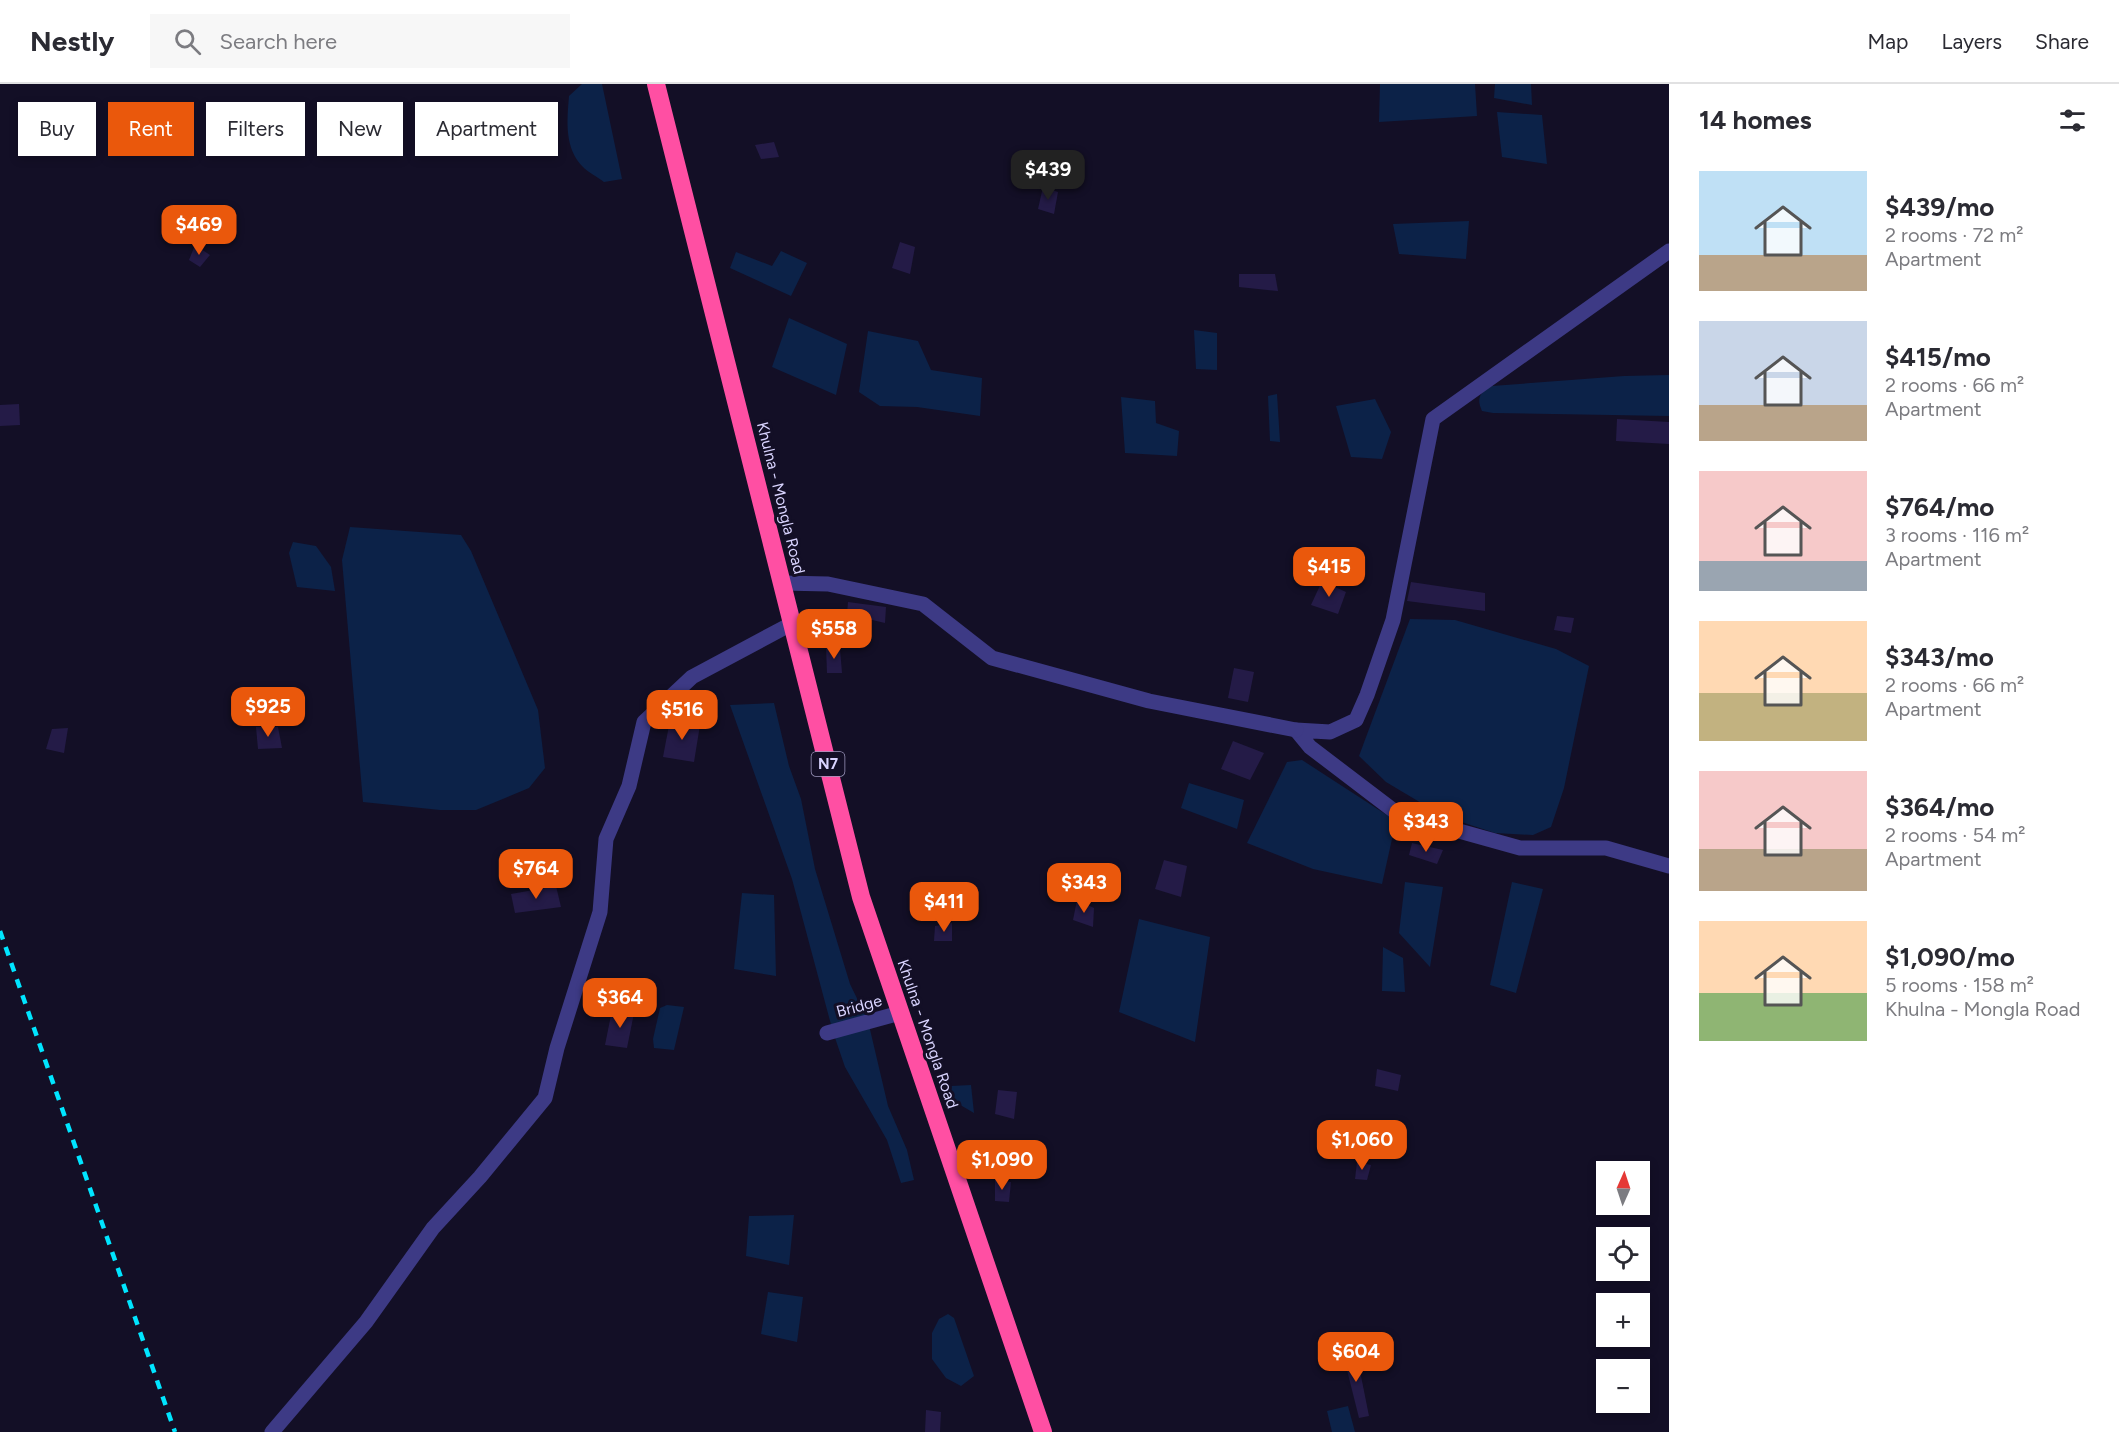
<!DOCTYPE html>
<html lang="en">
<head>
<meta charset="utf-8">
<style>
  body { margin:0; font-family:Figtree,sans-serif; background:#f7f7f7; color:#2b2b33; height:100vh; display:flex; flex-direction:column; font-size:22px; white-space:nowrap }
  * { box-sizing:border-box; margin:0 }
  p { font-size:20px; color:#7c7c81 }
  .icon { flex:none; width:33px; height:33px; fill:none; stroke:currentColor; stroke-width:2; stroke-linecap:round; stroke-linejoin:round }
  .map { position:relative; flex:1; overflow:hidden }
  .sheet { display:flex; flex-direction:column; background:#fff; width:450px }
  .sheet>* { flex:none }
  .guide { position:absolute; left:18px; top:18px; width:570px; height:54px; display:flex; gap:12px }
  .needle { width:39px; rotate:3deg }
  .buttons { position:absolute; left:1596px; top:1077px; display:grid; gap:12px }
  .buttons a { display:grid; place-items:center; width:54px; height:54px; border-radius:0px; background:#fff; box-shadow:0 3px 9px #0003; font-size:30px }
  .price { position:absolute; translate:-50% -51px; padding:0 14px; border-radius:12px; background:#ea580c; color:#fff; font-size:20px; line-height:39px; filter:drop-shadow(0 2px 3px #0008) }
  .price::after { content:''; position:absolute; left:50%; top:36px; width:18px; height:14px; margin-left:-9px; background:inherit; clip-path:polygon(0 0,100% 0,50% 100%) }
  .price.active { background:#222; color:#fff }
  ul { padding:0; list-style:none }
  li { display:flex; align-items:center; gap:18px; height:150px; padding:0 30px }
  li span { display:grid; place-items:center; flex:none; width:168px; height:120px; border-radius:0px; color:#555 }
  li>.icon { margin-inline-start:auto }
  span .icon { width:72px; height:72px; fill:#fffc; stroke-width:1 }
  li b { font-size:26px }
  h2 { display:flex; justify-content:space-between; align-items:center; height:72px; padding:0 30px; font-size:26px }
  .tag { padding:0 21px; border-radius:0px; background:#fff; box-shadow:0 3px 9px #0003; font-size:21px; line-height:54px }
  .tag.active { background:#ea580c; color:#fff }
  header { display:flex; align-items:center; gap:36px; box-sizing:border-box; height:84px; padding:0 30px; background:#fff; border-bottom:2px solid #e1e1e2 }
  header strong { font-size:28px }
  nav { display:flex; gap:33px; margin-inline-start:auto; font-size:21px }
  .search { width:420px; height:54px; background:#f7f7f7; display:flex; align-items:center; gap:15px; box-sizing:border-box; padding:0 21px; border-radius:0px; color:#7c7c81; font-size:22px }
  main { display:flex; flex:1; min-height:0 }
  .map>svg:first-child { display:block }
  .water { fill:#0c2248 }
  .building { fill:#241b47 }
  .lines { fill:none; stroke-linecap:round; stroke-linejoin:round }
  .street { stroke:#3d3a85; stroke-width:15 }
  .highway { stroke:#ff4fa3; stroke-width:18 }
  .rail { stroke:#00e5ff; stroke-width:4.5; stroke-dasharray:9 8; stroke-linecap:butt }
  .labels { text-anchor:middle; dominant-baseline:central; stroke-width:6; stroke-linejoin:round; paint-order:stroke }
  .shield { fill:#130f26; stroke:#9e99be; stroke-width:1.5 }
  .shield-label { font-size:15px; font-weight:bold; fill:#d9d4ff }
  .street-label { font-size:16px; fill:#d9d4ff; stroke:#130f26 }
</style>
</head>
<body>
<header>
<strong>Nestly</strong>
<div class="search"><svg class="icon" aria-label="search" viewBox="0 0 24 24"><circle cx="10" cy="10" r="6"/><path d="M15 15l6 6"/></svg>Search here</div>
<nav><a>Map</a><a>Layers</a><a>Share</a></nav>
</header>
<main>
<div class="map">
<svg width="1669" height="1348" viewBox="0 0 1669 1348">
  <rect width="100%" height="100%" fill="#130f26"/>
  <g class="water">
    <path d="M582,0H602L622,95L604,98C598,93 589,89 584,84C564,65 567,37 569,12Z"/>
    <path d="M1380,0H1475L1477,32L1379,38Z"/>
    <path d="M1495,0H1531L1532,21L1494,14Z"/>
    <path d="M1497,28L1542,31L1547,80L1502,73Z"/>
    <path d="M1469,137L1466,175L1399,170L1393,140Z"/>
    <path d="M781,167L807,179L791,212L730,184L736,168L772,182Z"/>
    <path d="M789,234L847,260L836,311L772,283Z"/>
    <path d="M1194,246L1217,249V286L1196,285Z"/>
    <path d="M868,247L918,257L931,286L982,294L980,332L917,323L880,322L859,308Z"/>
    <path d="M1669,291V332L1493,329L1482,327C1476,314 1480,308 1492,302L1624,292Z"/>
    <path d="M1277,310L1280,358L1270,357L1268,312Z"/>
    <path d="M1121,313L1155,317L1156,339L1179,347L1177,372L1125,369Z"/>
    <path d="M1375,315L1391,348L1382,375L1351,373L1336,322Z"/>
    <path d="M350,443L461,451L471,467L538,626L545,684L529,704L476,726H440L363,718L342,476Z"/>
    <path d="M293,458L316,462L331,483L335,507L297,503L289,469Z"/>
    <path d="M1410,535L1455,536L1556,565L1589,582L1564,704L1551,743L1533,751L1495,749L1443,732L1386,698L1359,672Z"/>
    <path d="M774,619L789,682L801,715L815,785L850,900L868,937L888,1022L907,1066L914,1096L901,1099L887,1056L845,983L833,948L792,795L730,621Z"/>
    <path d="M1302,676L1396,737L1382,800L1313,785L1247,759L1287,678Z"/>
    <path d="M1189,699L1244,716L1237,745L1181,724Z"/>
    <path d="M1405,798L1443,803L1430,883L1399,849Z"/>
    <path d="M1512,798L1543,805L1516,909L1490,901Z"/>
    <path d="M742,809L774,811L776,892L734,885Z"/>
    <path d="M1139,835L1210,853L1195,958L1119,928Z"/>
    <path d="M1383,863L1403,874L1405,908L1382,907Z"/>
    <path d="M667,921L684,923L674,966L654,964L653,955L660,924Z"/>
    <path d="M971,1001L974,1029L950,1015L951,1002Z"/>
    <path d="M794,1131L789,1181L746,1172L749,1132Z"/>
    <path d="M768,1208L803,1213L797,1258L761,1250Z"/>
    <path d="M948,1230L954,1234L974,1292L961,1302L946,1294L932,1275V1249L939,1235Z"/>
    <path d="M1348,1322L1355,1348H1332L1327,1327Z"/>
  </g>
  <g class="building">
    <path d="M774,58L779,73L761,75L755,61Z"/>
    <path d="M1043,103L1058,108L1054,130L1038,125Z"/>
    <path d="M900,158L915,163L910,190L892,184Z"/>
    <path d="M195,161L210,171L200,183L189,176Z"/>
    <path d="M1239,190H1275L1278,207L1239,203Z"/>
    <path d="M19,320L20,341L0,342V321Z"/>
    <path d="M1617,335L1669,338V360L1616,357Z"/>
    <path d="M1322,497L1346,508L1338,530L1311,521Z"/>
    <path d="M1411,498L1485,509V527L1407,517Z"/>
    <path d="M848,518L886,523L885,539L847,530Z"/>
    <path d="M1557,532L1574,534L1571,549L1554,546Z"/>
    <path d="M826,562L840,564L842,589H827Z"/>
    <path d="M1234,584L1254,588L1248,618L1228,614Z"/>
    <path d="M670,636L700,641L694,678L663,673Z"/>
    <path d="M256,643H278L282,664L258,665Z"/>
    <path d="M68,644L64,669L46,665L52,645Z"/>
    <path d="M1233,657L1264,669L1250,696L1221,685Z"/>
    <path d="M1412,759L1443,766L1437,780L1409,771Z"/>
    <path d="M1164,776L1187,782L1181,813L1155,805Z"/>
    <path d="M556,802L561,823L515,829L511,810Z"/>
    <path d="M1077,816L1094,824L1093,843L1073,836Z"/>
    <path d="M952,839V857H934L935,842Z"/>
    <path d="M612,926L634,929L627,964L605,961Z"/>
    <path d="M1377,985L1401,991L1398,1007L1375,1002Z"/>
    <path d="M998,1006L1017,1008L1014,1035L995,1030Z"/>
    <path d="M1357,1078L1371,1081L1367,1096L1355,1095Z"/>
    <path d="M995,1096L1011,1098L1009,1118L995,1117Z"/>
    <path d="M1356,1267L1369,1332L1359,1334L1343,1270Z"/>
    <path d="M926,1326L941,1328L940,1348H925Z"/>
  </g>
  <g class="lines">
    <g class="street">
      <path d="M1669,167L1433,335L1393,536L1367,611L1356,636L1330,648L1296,646L1310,663L1398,730L1520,764H1606L1669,782"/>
      <path d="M782,499L828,500L923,520L992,574L1149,617L1296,646"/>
      <path d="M827,949L900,929"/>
      <path d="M272,1348L366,1238L433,1144L480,1093L545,1014L557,964L600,828L606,755L629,702L644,638L692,593L793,539"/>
    </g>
    <path class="highway" d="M656,0L861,813L1043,1348"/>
    <path class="rail" d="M0,847L175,1348"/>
  </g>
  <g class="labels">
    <rect class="shield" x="811.5" y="668" width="33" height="24" rx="4.5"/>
    <g class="shield-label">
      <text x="828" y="680">N7</text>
    </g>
    <g class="street-label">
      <text transform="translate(781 414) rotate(76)">Khulna - Mongla Road</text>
      <text transform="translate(859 922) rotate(-15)">Bridge</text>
      <text transform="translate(928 950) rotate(71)">Khulna - Mongla Road</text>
    </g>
  </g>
</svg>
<div class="buttons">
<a><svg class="needle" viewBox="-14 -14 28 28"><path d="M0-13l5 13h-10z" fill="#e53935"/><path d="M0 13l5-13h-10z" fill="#7c7c81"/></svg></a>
<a><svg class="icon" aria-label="locate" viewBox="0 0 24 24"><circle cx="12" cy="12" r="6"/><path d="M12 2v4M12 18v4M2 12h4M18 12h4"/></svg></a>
<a>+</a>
<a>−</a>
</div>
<b class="price active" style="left:1048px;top:117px">$439</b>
<b class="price" style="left:199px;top:172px">$469</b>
<b class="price" style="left:1329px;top:514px">$415</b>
<b class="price" style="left:834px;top:576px">$558</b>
<b class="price" style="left:268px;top:654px">$925</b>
<b class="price" style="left:682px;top:657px">$516</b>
<b class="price" style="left:1426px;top:769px">$343</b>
<b class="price" style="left:536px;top:816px">$764</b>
<b class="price" style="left:1084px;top:830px">$343</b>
<b class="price" style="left:944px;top:849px">$411</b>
<b class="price" style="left:620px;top:945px">$364</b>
<b class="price" style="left:1362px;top:1087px">$1,060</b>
<b class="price" style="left:1002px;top:1107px">$1,090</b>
<b class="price" style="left:1356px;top:1299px">$604</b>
<div class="guide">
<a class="tag">Buy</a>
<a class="tag active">Rent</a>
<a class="tag">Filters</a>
<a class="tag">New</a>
<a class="tag">Apartment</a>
</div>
</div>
<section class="sheet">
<h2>14 homes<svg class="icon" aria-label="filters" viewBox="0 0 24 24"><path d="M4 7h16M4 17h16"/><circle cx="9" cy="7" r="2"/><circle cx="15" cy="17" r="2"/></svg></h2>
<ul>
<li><span style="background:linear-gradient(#bfe0f5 70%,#b9a48a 0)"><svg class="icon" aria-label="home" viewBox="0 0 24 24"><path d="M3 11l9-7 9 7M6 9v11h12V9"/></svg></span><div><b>$439/mo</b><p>2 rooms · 72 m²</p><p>Apartment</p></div></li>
<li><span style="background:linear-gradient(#c9d6e8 70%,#b9a48a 0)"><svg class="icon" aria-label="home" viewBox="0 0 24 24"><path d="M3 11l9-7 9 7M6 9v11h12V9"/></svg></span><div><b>$415/mo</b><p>2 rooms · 66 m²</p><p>Apartment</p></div></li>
<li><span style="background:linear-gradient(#f6c9c9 75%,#9aa5b1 0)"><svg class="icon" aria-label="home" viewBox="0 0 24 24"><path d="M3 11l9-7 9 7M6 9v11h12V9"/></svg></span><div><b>$764/mo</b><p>3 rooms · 116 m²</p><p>Apartment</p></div></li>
<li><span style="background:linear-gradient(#ffd9b3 60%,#c2b280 0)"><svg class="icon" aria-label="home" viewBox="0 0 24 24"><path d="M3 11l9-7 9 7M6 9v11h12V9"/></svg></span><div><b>$343/mo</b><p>2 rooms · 66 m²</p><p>Apartment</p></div></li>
<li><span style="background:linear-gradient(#f6c9c9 65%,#b9a48a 0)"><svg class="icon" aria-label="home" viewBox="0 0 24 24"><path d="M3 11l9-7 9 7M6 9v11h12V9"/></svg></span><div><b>$364/mo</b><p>2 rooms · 54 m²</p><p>Apartment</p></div></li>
<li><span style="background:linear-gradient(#ffd9b3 60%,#8fb573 0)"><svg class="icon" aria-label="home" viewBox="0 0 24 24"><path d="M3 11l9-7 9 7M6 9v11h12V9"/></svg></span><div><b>$1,090/mo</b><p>5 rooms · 158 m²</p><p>Khulna - Mongla Road</p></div></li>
</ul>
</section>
</main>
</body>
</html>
